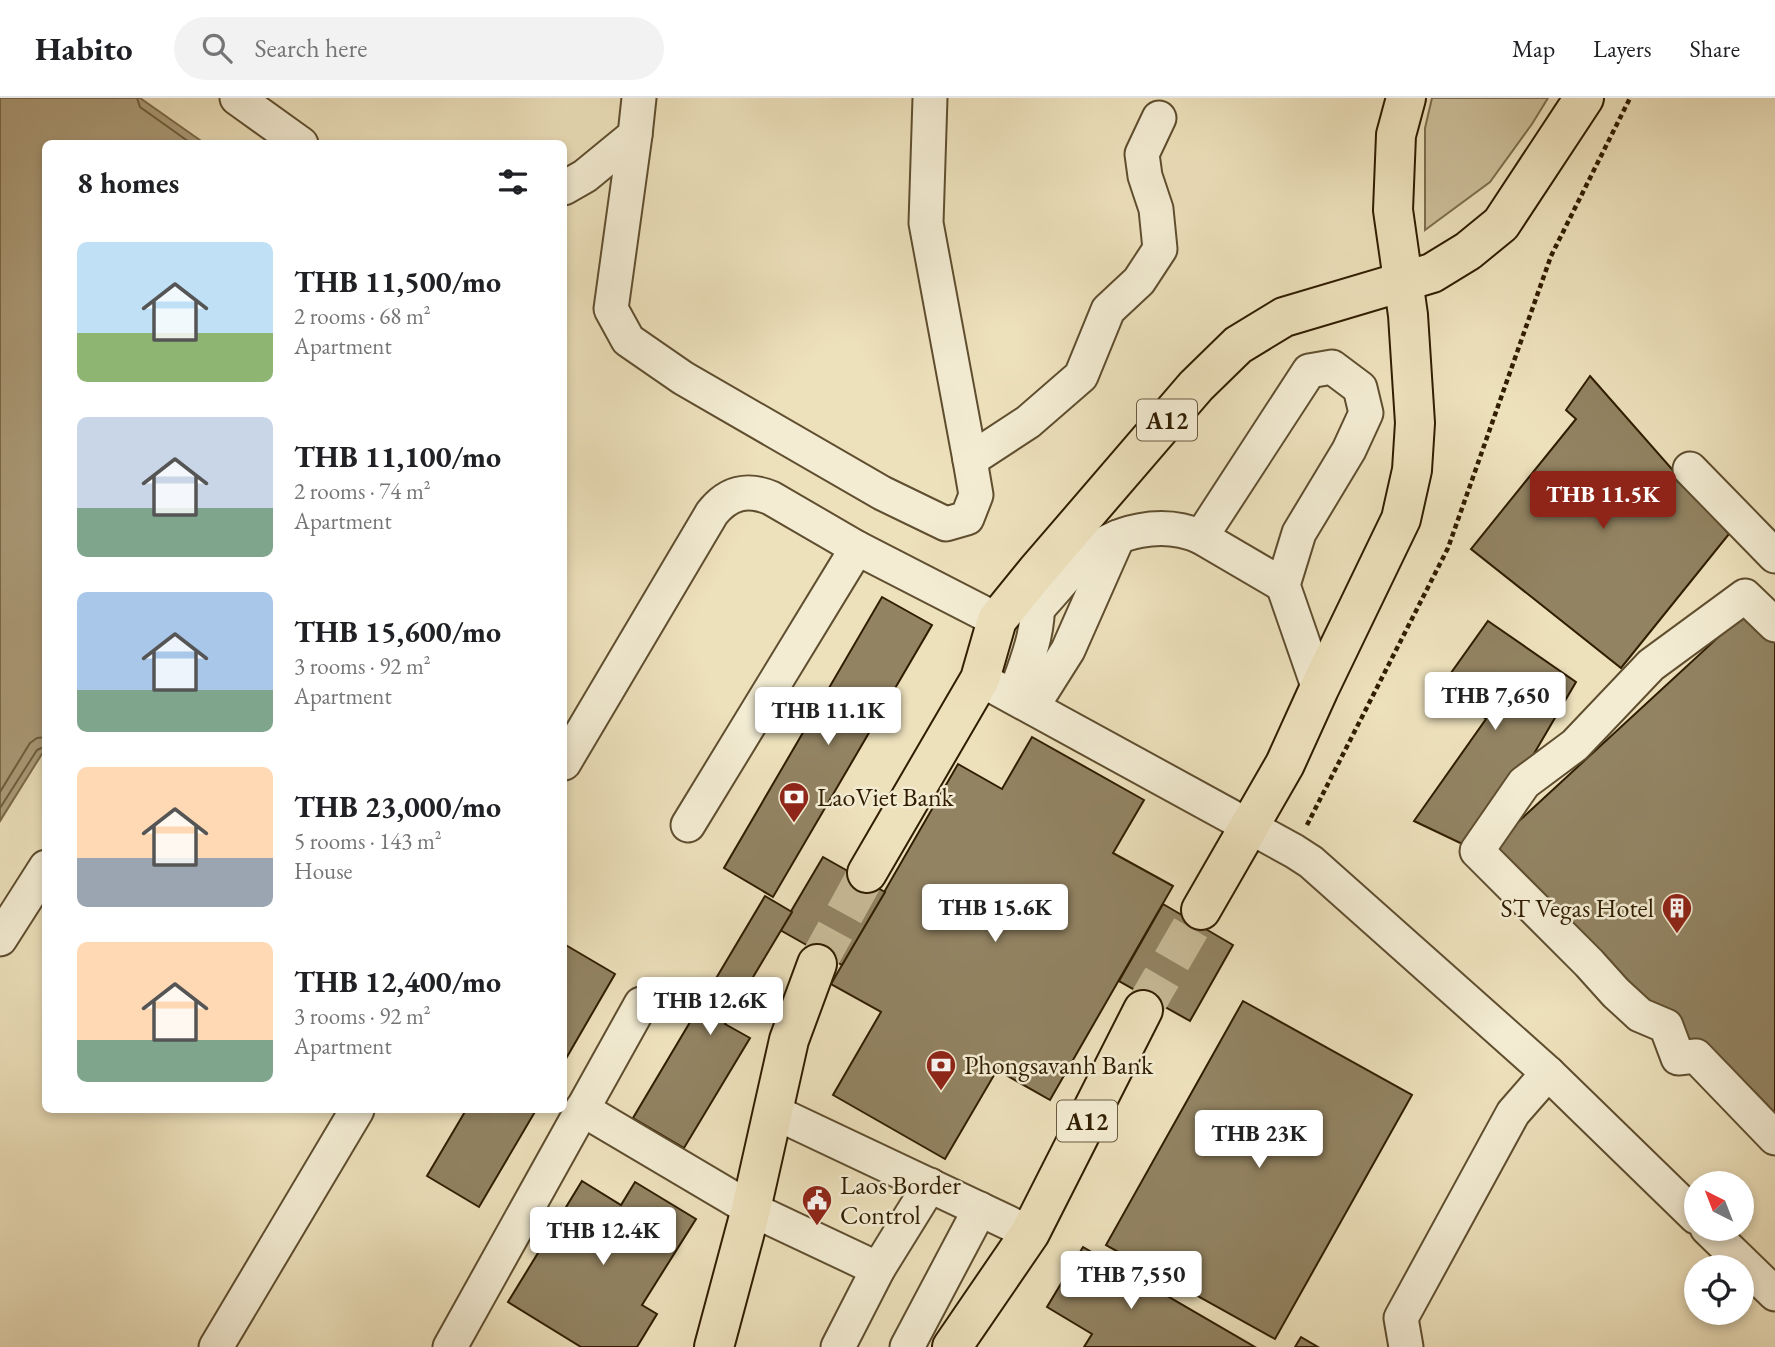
<!DOCTYPE html>
<html lang="en">
<head>
<meta charset="utf-8">
<style>
  body { margin:0; font-family:"EB Garamond",serif; background:#f2f2f2; color:#202124; height:100vh; display:flex; flex-direction:column; font-size:26px; white-space:nowrap }
  * { box-sizing:border-box; margin:0 }
  p { font-size:23px; color:#757577 }
  .icon { flex:none; width:38px; height:38px; fill:none; stroke:currentColor; stroke-width:2; stroke-linecap:round; stroke-linejoin:round }
  .map { position:relative; flex:1; overflow:hidden }
  .side { position:absolute; left:42px; top:42px; width:525px; height:973px; display:flex; flex-direction:column; background:#fff; border-radius:10px; box-shadow:0 4px 10px #0003 }
  .side>* { flex:none }
  .needle { width:46px; rotate:318deg }
  .tools { position:absolute; left:1684px; top:1073px; display:grid; gap:14px }
  .tools a { display:grid; place-items:center; width:70px; height:70px; border-radius:50%; background:#fff; box-shadow:0 4px 10px #0003; font-size:35px }
  .price { position:absolute; translate:-50% -60px; padding:0 16px; border-radius:7px; background:#fff; color:#222; font-size:23px; line-height:46px; filter:drop-shadow(0 2px 4px #0008) }
  .price::after { content:''; position:absolute; left:50%; top:42px; width:21px; height:16px; margin-left:-10px; background:inherit; clip-path:polygon(0 0,100% 0,50% 100%) }
  .price.selected { background:#8f2418; color:#fff }
  ul { padding:0; list-style:none }
  li { display:flex; align-items:center; gap:21px; height:175px; padding:0 35px }
  li span { display:grid; place-items:center; flex:none; width:196px; height:140px; border-radius:10px; color:#555 }
  li>.icon { margin-inline-start:auto }
  span .icon { width:84px; height:84px; fill:#fffc; stroke-width:1 }
  li b { font-size:30px }
  h2 { display:flex; justify-content:space-between; align-items:center; height:84px; padding:0 35px; font-size:30px }
  header { display:flex; align-items:center; gap:42px; box-sizing:border-box; height:98px; padding:0 35px; background:#fff; border-bottom:2px solid #e0e0e0 }
  header strong { font-size:33px }
  nav { display:flex; gap:38px; margin-inline-start:auto; font-size:24px }
  .search { width:490px; height:63px; background:#f2f2f2; display:flex; align-items:center; gap:18px; box-sizing:border-box; padding:0 24px; border-radius:38px; color:#757577; font-size:26px }
  .map>svg:first-child { display:block }
  .green { fill:#cdc09c; stroke:#7e6e4e; stroke-width:2 }
  .water { fill:#ad9e7c; stroke:#7b6a4a; stroke-width:2 }
  .lines { fill:none; stroke-linecap:round; stroke-linejoin:round }
  .shore { stroke:#6e5e3e; stroke-width:2 }
  .building { fill:#928362; stroke:#301d00; stroke-width:2 }
  .highway-tunnel { stroke:#c7ba96; stroke-width:38; stroke-dasharray:38 19; stroke-linecap:butt }
  .minor-casing { stroke:#5f4e2f; stroke-width:37 }
  .highway-casing { stroke:#301d00; stroke-width:42 }
  .path { stroke:#301d00; stroke-width:4.5; stroke-dasharray:5 3.5; stroke-linecap:butt }
  .minor { stroke:#f3ecd3; stroke-width:33 }
  .highway { stroke:#ede1bc; stroke-width:38 }
  .labels { text-anchor:middle; dominant-baseline:central; stroke-width:5; stroke-linejoin:round; paint-order:stroke }
  .shield { fill:#f3ecd3; stroke:#6a5b3f; stroke-width:2 }
  .shield-label { font-size:24px; font-weight:bold; fill:#301d00 }
  .poi-label { font-size:26px; fill:#301d00; stroke:#f3ecd3; text-anchor:start }
</style>
</head>
<body>
<header>
<strong>Habito</strong>
<div class="search"><svg class="icon" aria-label="search" viewBox="0 0 24 24"><circle cx="10" cy="10" r="6"/><path d="M15 15l6 6"/></svg>Search here</div>
<nav><a>Map</a><a>Layers</a><a>Share</a></nav>
</header>
<div class="map">
<svg width="1775" height="1249" viewBox="0 0 1775 1249">
  <rect width="100%" height="100%" fill="#ede1bc"/>
  <filter id="stains"><feTurbulence type="fractalNoise" baseFrequency=".00286" numOctaves="4"/><feColorMatrix values="0 0 0 0 .2 0 0 0 0 .09 0 0 0 0 .02 0 0 0 .5 -.17"/></filter>
  <radialGradient id="worn" r=".72"><stop offset=".6" stop-color="#630" stop-opacity="0"/><stop offset="1" stop-color="#630" stop-opacity=".3"/></radialGradient>
  <path class="green" d="M1432,0H1548L1532,26L1490,84L1425,132V30Z"/>
  <path class="water" d="M0,0H140L204,45L46,46L45,651L0,723Z"/>
  <g class="lines">
    <g class="shore">
      <path d="M137,0L140,9L192,46"/>
      <path d="M0,694L30,645L37,640L46,639"/>
      <path d="M0,710L37,652L46,648"/>
    </g>
  </g>
  <g class="building">
    <path d="M1590,278L1729,436L1621,570L1471,451L1576,321L1566,312Z"/>
    <path d="M882,499L932,527L773,799L724,770Z"/>
    <path d="M1752,508L1775,530V1042L1493,747Z"/>
    <path d="M1488,523L1576,584L1477,753L1414,723L1486,621L1441,589Z"/>
    <path d="M1032,639L1144,702L1113,755L1173,788L1050,1002L997,972L945,1061L833,997L881,914L831,886L958,666L1002,691Z"/>
    <path d="M823,759L885,794L842,867L780,832Z"/>
    <path d="M765,798L792,814L725,926L750,940L684,1050L633,1020Z"/>
    <path d="M1163,806L1233,847L1190,923L1119,883Z"/>
    <path d="M564,846L615,876L564,964Z"/>
    <path d="M1243,903L1412,997L1275,1241L1106,1147Z"/>
    <path d="M466,1012H536L479,1109L427,1078Z"/>
    <path d="M582,1083L621,1107L635,1084L696,1121L642,1207L657,1216L637,1249H581L508,1204Z"/>
    <path d="M1083,1149L1255,1249H1084L1092,1236L1047,1209Z"/>
    <path d="M1301,1239L1318,1249H1295Z"/>
  </g>
  <g class="lines">
    <g class="highway-tunnel">
      <path d="M817,866L867,775"/>
      <path d="M1143,912L1201,812"/>
    </g>
    <g class="minor-casing">
      <g id="minor">
        <path d="M237,0L301,46"/>
        <path d="M930,0L926,125L970,362"/>
        <path d="M635,37L611,211L628,242L683,280L882,395L946,426L967,420L976,397L970,362L1028,324L1081,278L1108,212L1139,183L1160,151L1156,111L1145,78L1142,56L1159,20"/>
        <path d="M564,90L585,78L635,37L639,0"/>
        <path d="M1690,371L1775,458"/>
        <path d="M1201,439L1283,487"/>
        <path d="M1039,509C1054,493 1068,475 1084,460C1115,432 1163,422 1201,439L1309,273L1332,269L1360,290L1366,315L1349,352L1299,435L1283,487L1319,591"/>
        <path d="M1775,527L1745,498L1651,567L1575,647L1524,685L1477,753L1589,865L1616,895L1640,917L1666,928L1678,960L1696,958L1775,1040"/>
        <path d="M980,581L1294,753L1311,764L1548,975L1513,1015L1401,1220L1406,1249"/>
        <path d="M1014,599C1029,558 1041,531 1037,487"/>
        <path d="M1032,609L1068,552L1118,439"/>
        <path d="M564,665L712,415C728,395 747,390 771,400L857,450L997,522"/>
        <path d="M688,727L857,450"/>
        <path d="M0,841L46,769"/>
        <path d="M1548,975L1696,1119"/>
        <path d="M582,1011L751,1111L878,1171"/>
        <path d="M774,1014L1030,1135"/>
        <path d="M1707,1130L1775,1196"/>
        <path d="M216,1249L357,1012"/>
        <path d="M450,1249L641,906"/>
        <path d="M838,1249L878,1171L930,1087"/>
        <path d="M907,1249L980,1111"/>
      </g>
    </g>
    <g class="highway-casing">
      <g id="highway">
        <path d="M867,775L980,581L997,522L1036,474L1196,288L1238,247L1284,219L1432,175L1468,153L1501,126L1584,0"/>
        <path d="M1201,812L1285,666L1319,591L1401,421L1412,372L1415,325L1408,217L1393,112L1396,37L1406,0"/>
        <path d="M714,1249L751,1111L789,942L817,866"/>
        <path d="M952,1249L1030,1135L1143,912"/>
      </g>
    </g>
    <path class="path" d="M1307,727L1448,450L1551,158L1630,0"/>
    <use href="#minor" class="minor"/>
    <use href="#highway" class="highway"/>
  </g>
  <defs>
    <g id="bank-pin" transform="scale(1.575)"><path d="M0 17L-7.5 6A9.5 9.5 0 1 1 7.5 6Z" fill="#8f2418" stroke="#f3ecd3"/><path d="M-6-4H6V4H-6ZM0-2.3a2.3 2.3 0 1 0 0 4.6a2.3 2.3 0 1 0 0-4.6Z" fill="#fff"/></g>
    <g id="building-pin" transform="scale(1.575)"><path d="M0 17L-7.5 6A9.5 9.5 0 1 1 7.5 6Z" fill="#8f2418" stroke="#f3ecd3"/><path d="M-4-6H4V6H1V3H-1V6H-4ZM-2.5-4.3h1.7v1.8h-1.7ZM.8-4.3h1.7v1.8H.8ZM-2.5-1h1.7V.8h-1.7ZM.8-1h1.7V.8H.8Z" fill="#fff"/></g>
    <g id="civic-pin" transform="scale(1.575)"><path d="M0 17L-7.5 6A9.5 9.5 0 1 1 7.5 6Z" fill="#8f2418" stroke="#f3ecd3"/><path d="M-.6-6.5H3V-4.5H.6V-3L4-1V1h2V6H-6V1h2V-1L-.6-3ZM-1.2 2.5V6h2.4V2.5Z" fill="#fff"/></g>
  </defs>
  <g fill-rule="evenodd">
    <use href="#bank-pin" x="794" y="699"/>
    <use href="#building-pin" x="1677" y="810"/>
    <use href="#bank-pin" x="941" y="967"/>
    <use href="#civic-pin" x="817" y="1102"/>
  </g>
  <g class="labels">
    <g class="shield">
      <rect x="1137" y="301.5" width="60" height="41" rx="5"/>
      <rect x="1057" y="1002.5" width="60" height="41" rx="5"/>
    </g>
    <g class="shield-label">
      <text x="1167" y="322">A12</text>
      <text x="1087" y="1023">A12</text>
    </g>
    <g class="poi-label">
      <text x="817" y="699">LaoViet Bank</text>
      <text x="1654" y="810" text-anchor="end">ST Vegas Hotel</text>
      <text x="964" y="967">Phongsavanh Bank</text>
      <text x="840" y="1087">Laos Border<tspan x="840" dy="30">Control</tspan></text>
    </g>
  </g>
  <rect width="100%" height="100%" filter="url(#stains)"/>
  <rect width="100%" height="100%" fill="url(#worn)"/>
</svg>
<div class="tools">
<a><svg class="needle" viewBox="-14 -14 28 28"><path d="M0-13l5 13h-10z" fill="#e53935"/><path d="M0 13l5-13h-10z" fill="#757577"/></svg></a>
<a><svg class="icon" aria-label="locate" viewBox="0 0 24 24"><circle cx="12" cy="12" r="6"/><path d="M12 2v4M12 18v4M2 12h4M18 12h4"/></svg></a>
</div>
<b class="price selected" style="left:1603px;top:433px">THB 11.5K</b>
<b class="price" style="left:1495px;top:634px">THB 7,650</b>
<b class="price" style="left:828px;top:649px">THB 11.1K</b>
<b class="price" style="left:995px;top:846px">THB 15.6K</b>
<b class="price" style="left:710px;top:939px">THB 12.6K</b>
<b class="price" style="left:1259px;top:1072px">THB 23K</b>
<b class="price" style="left:603px;top:1169px">THB 12.4K</b>
<b class="price" style="left:1131px;top:1213px">THB 7,550</b>
<section class="side">
<h2>8 homes<svg class="icon" aria-label="filters" viewBox="0 0 24 24"><path d="M4 7h16M4 17h16"/><circle cx="9" cy="7" r="2"/><circle cx="15" cy="17" r="2"/></svg></h2>
<ul>
<li><span style="background:linear-gradient(#bfe0f5 65%,#8fb573 0)"><svg class="icon" aria-label="home" viewBox="0 0 24 24"><path d="M3 11l9-7 9 7M6 9v11h12V9"/></svg></span><div><b>THB 11,500/mo</b><p>2 rooms · 68 m²</p><p>Apartment</p></div></li>
<li><span style="background:linear-gradient(#c9d6e8 65%,#7fa58c 0)"><svg class="icon" aria-label="home" viewBox="0 0 24 24"><path d="M3 11l9-7 9 7M6 9v11h12V9"/></svg></span><div><b>THB 11,100/mo</b><p>2 rooms · 74 m²</p><p>Apartment</p></div></li>
<li><span style="background:linear-gradient(#a9c7e8 70%,#7fa58c 0)"><svg class="icon" aria-label="home" viewBox="0 0 24 24"><path d="M3 11l9-7 9 7M6 9v11h12V9"/></svg></span><div><b>THB 15,600/mo</b><p>3 rooms · 92 m²</p><p>Apartment</p></div></li>
<li><span style="background:linear-gradient(#ffd9b3 65%,#9aa5b1 0)"><svg class="icon" aria-label="home" viewBox="0 0 24 24"><path d="M3 11l9-7 9 7M6 9v11h12V9"/></svg></span><div><b>THB 23,000/mo</b><p>5 rooms · 143 m²</p><p>House</p></div></li>
<li><span style="background:linear-gradient(#ffd9b3 70%,#7fa58c 0)"><svg class="icon" aria-label="home" viewBox="0 0 24 24"><path d="M3 11l9-7 9 7M6 9v11h12V9"/></svg></span><div><b>THB 12,400/mo</b><p>3 rooms · 92 m²</p><p>Apartment</p></div></li>
</ul>
</section>
</div>
</body>
</html>
